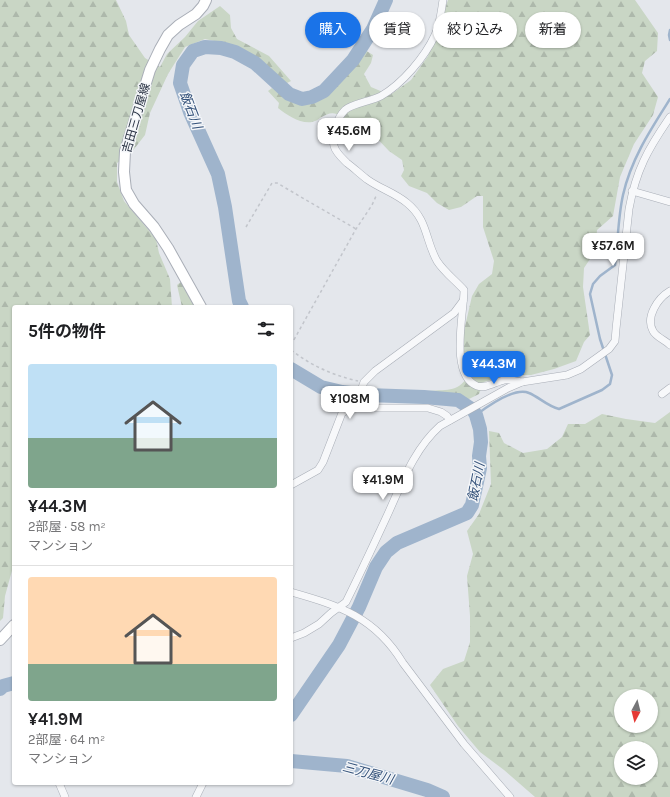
<!DOCTYPE html>
<html lang="ja">
<head>
<meta charset="utf-8">
<style>
  body { margin:0; font-family:Karla,"Noto Sans JP",sans-serif; background:#f6f6f6; color:#202124; height:100vh; display:flex; flex-direction:column; font-size:15px; white-space:nowrap }
  * { box-sizing:border-box; margin:0 }
  p { font-size:13px; color:#757577 }
  .icon { flex:none; width:22px; height:22px; fill:none; stroke:currentColor; stroke-width:2; stroke-linecap:round; stroke-linejoin:round }
  .map { position:relative; flex:1; overflow:hidden }
  .sheet { position:absolute; left:12px; top:305px; width:281px; height:480px; display:flex; flex-direction:column; background:#fff; border-radius:4px; box-shadow:0 1px 3px #0004 }
  .sheet>* { flex:none }
  .hud { position:absolute; left:305px; top:12px; width:305px; height:36px; display:flex; gap:8px }
  .needle { width:26px; rotate:187deg }
  .buttons { position:absolute; left:614px; top:689px; display:grid; gap:8px }
  .buttons a { display:grid; place-items:center; width:44px; height:44px; border-radius:50%; background:#fff; box-shadow:0 1px 3px #0004; font-size:20px }
  .price { position:absolute; translate:-50% -34px; padding:0 9px; border-radius:8px; background:#fff; color:#222; font-size:13px; line-height:26px; filter:drop-shadow(0 1px 2px #0008) }
  .price::after { content:''; position:absolute; left:50%; top:24px; width:12px; height:9px; margin-left:-6px; background:inherit; clip-path:polygon(0 0,100% 0,50% 100%) }
  .price.on { background:#1a73e8; color:#fff }
  ul { padding:0; list-style:none }
  li { display:grid; align-content:center; gap:8px; height:212px; padding:0 16px }
  li+li { border-top:1px solid #e0e0e0 }
  li span { display:grid; place-items:center; height:124px; border-radius:4px; color:#555 }
  li>.icon { margin-inline-start:auto }
  span .icon { width:72px; height:72px; fill:#fffc; stroke-width:1 }
  li b { font-size:17px }
  h2 { display:flex; justify-content:space-between; align-items:center; height:48px; padding:0 16px; font-size:17px }
  .tag { padding:0 14px; border-radius:18px; background:#fff; box-shadow:0 1px 3px #0004; font-size:14px; line-height:36px }
  .tag.on { background:#1a73e8; color:#fff }
  .map>svg:first-child { display:block }
  .forest { fill:url(#forest-firs); fill-rule:evenodd }
  .lines { fill:none; stroke-linecap:round; stroke-linejoin:round }
  .stream { stroke:#9fb4cc; stroke-width:2.5 }
  .river { stroke:#9fb4cc; stroke-width:14 }
  .street-casing { stroke:#a9aeb7; stroke-width:8 }
  .secondary-casing { stroke:#a9aeb7; stroke-width:12 }
  .path { stroke:#c2c5cb; stroke-width:1.5; stroke-dasharray:3 3; stroke-linecap:butt }
  .street { stroke:#f7f8fa; stroke-width:7 }
  .secondary { stroke:#fff; stroke-width:10 }
  .labels { text-anchor:middle; dominant-baseline:central; stroke-width:3; stroke-linejoin:round; paint-order:stroke }
  .street-label { font-size:12px; fill:#2b3445; stroke:#f4f6f9 }
  .water-label { font-size:13px; font-style:italic; fill:#34527a; stroke:#f4f6f9 }
</style>
</head>
<body>
<div class="map">
<svg width="670" height="797" viewBox="0 0 670 797">
  <defs>
    <pattern id="forest-firs" width="22" height="20" patternUnits="userSpaceOnUse"><rect width="22" height="20" fill="#c9d6c5"/><path d="M5 1l3.5 6h-7zM16 11l3.5 6h-7z" fill="#adb8ab"/></pattern>
  </defs>
  <rect width="100%" height="100%" fill="#e4e7ec"/>
  <g class="forest">
    <path d="M0,0H116L126,21L129,35L145,58L160,67L167,54L185,37L198,21L220,6L230,15L231,28L237,39L269,56L291,81L285,84L277,77L266,64L247,51L228,44L205,39L185,47L168,74L150,113L145,135L131,153L117,163V182L124,201L156,239L159,253L170,279L172,307H14V567H13L5,596L3,618L0,621Z"/>
    <path d="M448,0H635L658,33L657,51L645,61L642,73L658,97L653,115L634,144L620,177L613,216L597,230L596,244L590,259L584,268L583,287L590,335L584,342L576,361L554,369L531,375H509L484,382L479,394L467,400L445,395L429,393L428,391C450,389 458,393 470,373L469,364L463,350V335L472,296L479,284L492,274L494,261L483,227V196H477L461,207L449,210L437,203L427,193L409,186L401,176L404,170L402,160L389,151L370,131L348,126C339,113 334,109 320,118C318,120 315,121 312,122C300,124 287,115 278,108L279,103L268,91L272,88L290,101L304,105L317,102L333,88L365,50L373,55L371,63L364,74L371,87L390,95L411,80L428,56Z"/>
    <path d="M182,281L195,307H182L177,285Z"/>
    <path d="M670,412V797H535L504,770L480,752L458,726L430,685L443,669L464,661L470,642V616L467,576L473,554L467,531L479,514L491,484L489,431L499,433L504,443L523,453L547,449L562,437L568,424H585L602,414L626,419L655,423ZM621,696H651V726H621ZM621,748H651V778H621Z"/>
  </g>
  <g class="lines">
    <g class="stream">
      <path d="M670,30L669,35L670,40"/>
      <path d="M476,415C488,406 515,387 529,393C539,397 547,406 559,409L602,390L610,384L612,375L600,339L590,294L593,284L600,276L615,265C618,242 618,217 623,195C631,159 651,129 670,99"/>
    </g>
    <g class="river">
      <path d="M242,307L239,301L225,207L218,174L190,112L180,83L183,65L193,51L205,47L221,48L235,52L255,63L289,94L302,99L312,97L324,91L353,60L373,29L386,0"/>
      <path d="M291,369L321,387L342,392L367,395L424,397L458,400L473,410L476,415L480,429L481,442L479,456L480,468L472,505L467,513L397,543L386,552L376,567L359,607L339,645L291,715"/>
      <path d="M0,689L3,686L14,683"/>
      <path d="M291,761L347,766L427,790L443,797"/>
    </g>
    <g class="street-casing">
      <g id="street">
        <path d="M443,0C441,12 440,24 435,35C425,57 402,84 381,96C372,101 351,104 345,110C337,118 331,135 334,146C336,153 342,158 347,163C354,168 361,175 368,180C381,189 395,193 407,203C428,220 425,240 437,261C444,272 455,280 464,290C464,313 449,375 477,386C486,389 495,382 504,380C510,379 516,381 522,382"/>
        <path d="M632,191L670,202"/>
        <path d="M670,291C658,298 645,317 653,331C656,337 665,340 670,345"/>
        <path d="M662,394L670,388"/>
        <path d="M356,404L364,382L375,371L454,313L463,301"/>
        <path d="M291,485L318,470L323,462L342,413L349,409L355,408H428L441,412L447,416L450,420"/>
        <path d="M291,592C340,606 375,617 403,663L464,744L510,797"/>
        <path d="M291,638L304,633L319,624L331,613L346,602C360,574 373,546 386,518C401,486 413,450 440,426L508,388L522,382L567,375L581,369L609,349L615,341L616,329L629,209C636,170 648,149 670,117"/>
        <path d="M59,783L65,797"/>
        <path d="M196,797L203,783"/>
      </g>
    </g>
    <g class="secondary-casing">
      <g id="secondary">
        <path d="M201,307L168,248L154,227L134,204L126,190L124,172L125,151L150,70L160,49L168,35L179,25L196,14L203,6L206,0"/>
        <path d="M0,640L14,625"/>
      </g>
    </g>
    <g class="path">
      <path d="M246,227L272,183H277L356,229"/>
      <path d="M291,345L356,229L372,205L377,194"/>
      <path d="M291,350C312,366 332,375 358,381"/>
    </g>
    <use href="#street" class="street"/>
    <use href="#secondary" class="secondary"/>
  </g>
  <g class="labels">
    <g class="street-label">
      <text transform="translate(136 118) rotate(-74)">吉田三刀屋線</text>
    </g>
    <g class="water-label">
      <text transform="translate(191 110) rotate(69)">飯石川</text>
      <text transform="translate(476 482) rotate(-79)">飯石川</text>
      <text transform="translate(368 773) rotate(15)">三刀屋川</text>
    </g>
  </g>
</svg>
<div class="buttons">
<a><svg class="needle" viewBox="-14 -14 28 28"><path d="M0-13l5 13h-10z" fill="#e53935"/><path d="M0 13l5-13h-10z" fill="#757577"/></svg></a>
<a><svg class="icon" aria-label="layers" viewBox="0 0 24 24"><path d="M12 4l9 5-9 5-9-5zM3 14l9 5 9-5"/></svg></a>
</div>
<b class="price" style="left:349px;top:152px">¥45.6M</b>
<b class="price" style="left:613px;top:267px">¥57.6M</b>
<b class="price on" style="left:494px;top:385px">¥44.3M</b>
<b class="price" style="left:350px;top:420px">¥108M</b>
<b class="price" style="left:383px;top:501px">¥41.9M</b>
<div class="hud">
<a class="tag on">購入</a>
<a class="tag">賃貸</a>
<a class="tag">絞り込み</a>
<a class="tag">新着</a>
</div>
<section class="sheet">
<h2>5件の物件<svg class="icon" aria-label="filters" viewBox="0 0 24 24"><path d="M4 7h16M4 17h16"/><circle cx="9" cy="7" r="2"/><circle cx="15" cy="17" r="2"/></svg></h2>
<ul>
<li><span style="background:linear-gradient(#bfe0f5 60%,#7fa58c 0)"><svg class="icon" aria-label="home" viewBox="0 0 24 24"><path d="M3 11l9-7 9 7M6 9v11h12V9"/></svg></span><div><b>¥44.3M</b><p>2部屋 · 58 m²</p><p>マンション</p></div></li>
<li><span style="background:linear-gradient(#ffd9b3 70%,#7fa58c 0)"><svg class="icon" aria-label="home" viewBox="0 0 24 24"><path d="M3 11l9-7 9 7M6 9v11h12V9"/></svg></span><div><b>¥41.9M</b><p>2部屋 · 64 m²</p><p>マンション</p></div></li>
</ul>
</section>
</div>
</body>
</html>
